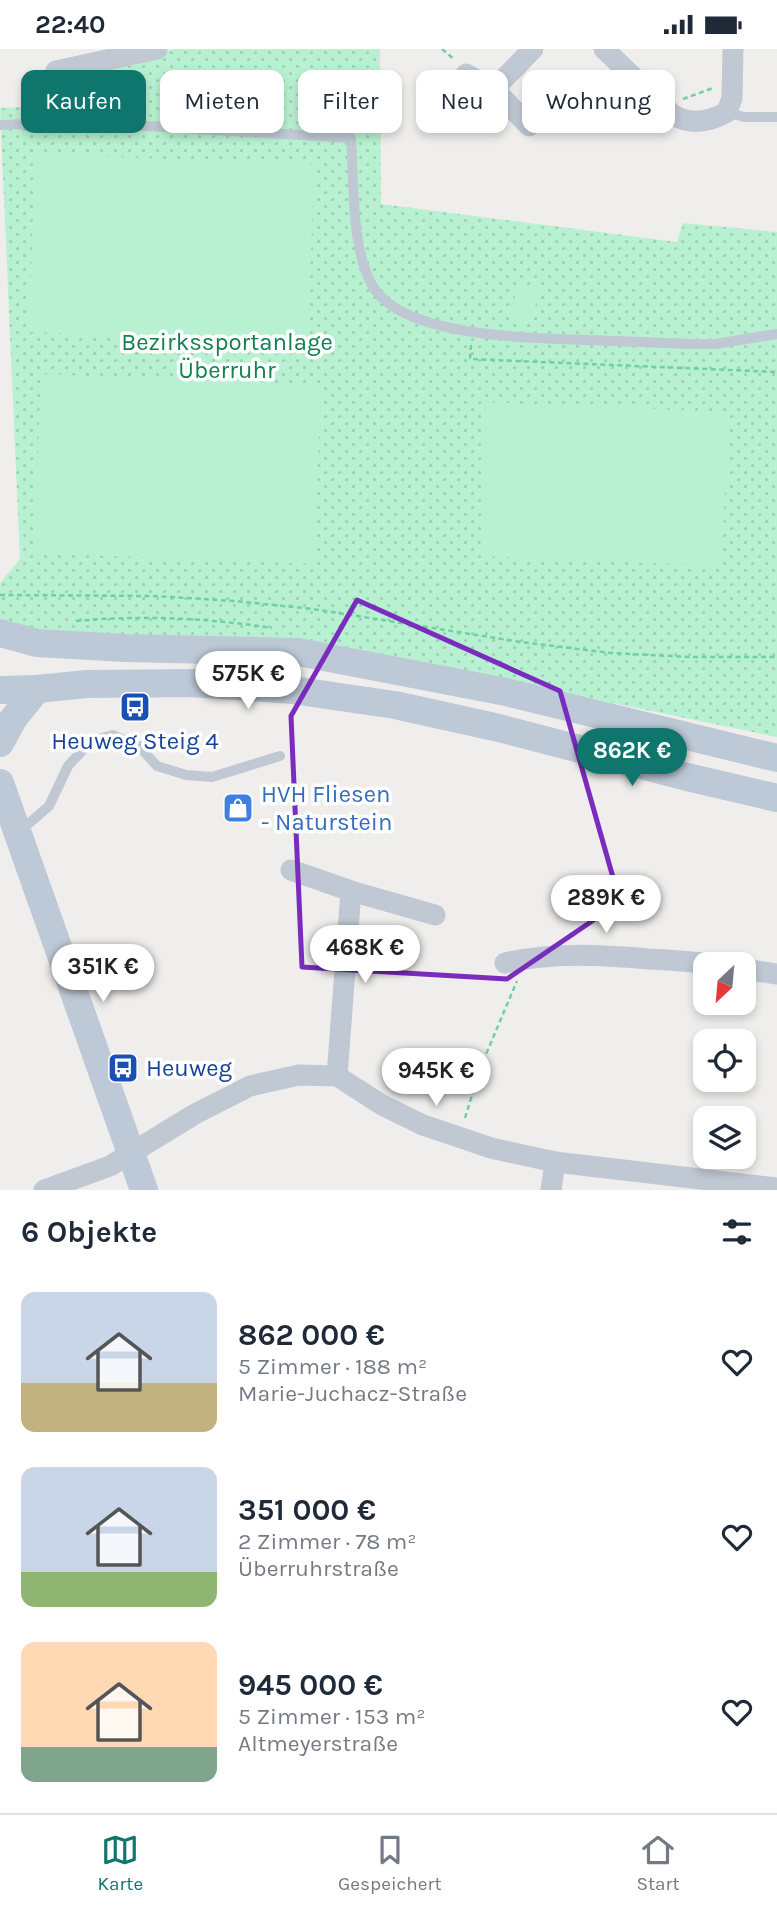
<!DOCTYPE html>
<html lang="de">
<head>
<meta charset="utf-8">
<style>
  body { margin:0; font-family:Karla,sans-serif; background:#f6f6f7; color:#1f2937; height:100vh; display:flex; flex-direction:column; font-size:26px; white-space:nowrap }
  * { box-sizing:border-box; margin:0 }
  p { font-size:23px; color:#747a83 }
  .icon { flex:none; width:38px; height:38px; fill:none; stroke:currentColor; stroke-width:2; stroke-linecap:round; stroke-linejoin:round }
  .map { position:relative; height:1141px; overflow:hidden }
  .side { display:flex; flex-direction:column; background:#fff; flex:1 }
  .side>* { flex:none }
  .banner { position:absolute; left:21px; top:21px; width:735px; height:63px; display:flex; gap:14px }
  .needle { width:46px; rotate:206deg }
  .buttons { position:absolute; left:693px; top:903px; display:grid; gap:14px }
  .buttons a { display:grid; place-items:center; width:63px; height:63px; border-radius:14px; background:#fff; box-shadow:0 4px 10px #0003; font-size:35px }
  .price { position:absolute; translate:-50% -60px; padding:0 16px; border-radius:24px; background:#fff; color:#222; font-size:23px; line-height:46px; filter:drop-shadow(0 2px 4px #0008) }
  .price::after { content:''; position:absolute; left:50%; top:42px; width:21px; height:16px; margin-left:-10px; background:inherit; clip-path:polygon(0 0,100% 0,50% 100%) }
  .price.selected { background:#0f766e; color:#fff }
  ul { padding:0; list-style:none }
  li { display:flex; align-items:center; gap:21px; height:175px; padding:0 21px }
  li span { display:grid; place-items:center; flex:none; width:196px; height:140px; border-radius:14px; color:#555 }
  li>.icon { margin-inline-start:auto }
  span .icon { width:84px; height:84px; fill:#fffc; stroke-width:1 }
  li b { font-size:30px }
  h2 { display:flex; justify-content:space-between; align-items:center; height:84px; padding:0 21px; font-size:30px }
  .pill { padding:0 24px; border-radius:14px; background:#fff; box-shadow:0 4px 10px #0003; font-size:24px; line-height:63px }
  .pill.selected { background:#0f766e; color:#fff }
  .status { display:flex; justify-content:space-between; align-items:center; height:49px; padding:0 35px; background:#fff; direction:ltr }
  .status svg { height:19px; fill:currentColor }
  .tab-bar { display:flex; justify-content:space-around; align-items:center; height:98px; border-top:2px solid #e0e1e3; background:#fff; font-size:19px; color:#747a83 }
  .tab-bar a { display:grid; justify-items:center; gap:4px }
  .tab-bar .selected { color:#0f766e }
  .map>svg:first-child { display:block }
  .grass { fill:url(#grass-dots) }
  .garden { fill:#b8f1d1 }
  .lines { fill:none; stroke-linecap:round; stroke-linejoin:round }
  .path { stroke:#6ed0a6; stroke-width:2.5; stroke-dasharray:5 3.5; stroke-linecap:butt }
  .service { stroke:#bfc8d3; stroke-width:10 }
  .minor { stroke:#bfc8d3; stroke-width:21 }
  .secondary { stroke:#bec9d7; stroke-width:28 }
  .marked { fill:none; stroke:#7b2cbf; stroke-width:5; stroke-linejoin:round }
  .labels { text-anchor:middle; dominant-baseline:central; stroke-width:7; stroke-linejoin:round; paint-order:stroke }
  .park-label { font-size:24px; fill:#128050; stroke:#fff }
  .transit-label { font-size:24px; fill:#164399; stroke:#fff }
  .shop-label { font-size:24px; fill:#366cbe; stroke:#fff; text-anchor:start }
</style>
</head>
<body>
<div class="status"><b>22:40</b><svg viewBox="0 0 49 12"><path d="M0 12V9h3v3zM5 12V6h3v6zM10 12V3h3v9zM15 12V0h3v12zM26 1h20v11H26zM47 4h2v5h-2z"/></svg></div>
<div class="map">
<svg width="777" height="1141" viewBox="0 0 777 1141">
  <defs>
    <pattern id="grass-dots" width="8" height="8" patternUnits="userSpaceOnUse" patternTransform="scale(1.75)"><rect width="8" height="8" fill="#b8f1d1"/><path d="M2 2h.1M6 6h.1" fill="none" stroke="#9fd0b6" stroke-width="1.8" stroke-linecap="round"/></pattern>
  </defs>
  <rect width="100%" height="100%" fill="#f0eded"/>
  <path class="grass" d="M175,0H380L381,155L677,193L683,174L777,183V688L467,624L28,581L0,574V534L20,510L0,59L27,58L26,32Z"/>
  <g class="garden">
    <path d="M35,105L314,115L308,294L29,283Z"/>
    <path d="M516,236L538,238L533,273L512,271Z"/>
    <path d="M41,325L321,336L314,515L34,504Z"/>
    <path d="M486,353L728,363L722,517L480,507Z"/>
  </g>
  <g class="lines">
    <g class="path">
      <path d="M442,0L455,11"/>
      <path d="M683,50L713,39"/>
      <path d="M471,296L470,310L777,323"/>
      <path d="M0,546L154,547L235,552L313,560L521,593L611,604L691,608H777"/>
      <path d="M76,572C141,566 208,569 272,579"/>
      <path d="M465,1069L481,1017L517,932"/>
    </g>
    <g class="service">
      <path d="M727,63L744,68H777"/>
      <path d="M0,76L77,73L351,89C354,132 351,199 372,236C401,289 533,289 587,291C623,292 658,294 694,295H715L777,285"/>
      <path d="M318,87L319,43"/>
      <path d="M19,783L49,757L68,717L91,692L113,686L139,697L157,717L186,726L212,728L280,707"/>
    </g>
    <g class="minor">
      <path d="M604,0L672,65C690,77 709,73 727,63L732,49L733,0"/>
      <path d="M56,22L157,0"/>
      <path d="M466,25L494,40"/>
      <path d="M529,77L494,40L533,0"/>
      <path d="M291,821L351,842L435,866"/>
      <path d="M505,914C552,903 601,906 648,910C669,911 689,912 709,915"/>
      <path d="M744,920L777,925"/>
      <path d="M337,1027L351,842"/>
      <path d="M44,1141L110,1117L195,1065L250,1037L299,1026L337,1027L382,1056L423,1076L491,1099L555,1113L777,1139"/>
      <path d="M551,1141L555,1113"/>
    </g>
    <g class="secondary">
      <path d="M0,584L37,594L125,599L298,603L506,643L777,709"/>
      <path d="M0,641L37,640L87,635L192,634L292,641L395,656L499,679L687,728L777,749"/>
      <path d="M0,694L13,670L37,640"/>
      <path d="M0,734L144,1141"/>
    </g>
  </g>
  <path class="marked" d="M357,551L560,642L620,853L507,930L302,918L291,667Z"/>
  <defs>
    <g id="bus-square" transform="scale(1.575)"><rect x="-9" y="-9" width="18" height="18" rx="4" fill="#1a4fb4" stroke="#fff"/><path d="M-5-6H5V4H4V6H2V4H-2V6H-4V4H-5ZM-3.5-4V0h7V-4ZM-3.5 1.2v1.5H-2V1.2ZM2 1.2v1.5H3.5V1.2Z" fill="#fff"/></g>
    <g id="shop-square" transform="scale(1.575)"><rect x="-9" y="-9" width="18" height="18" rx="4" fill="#3f7fe0" stroke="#fff"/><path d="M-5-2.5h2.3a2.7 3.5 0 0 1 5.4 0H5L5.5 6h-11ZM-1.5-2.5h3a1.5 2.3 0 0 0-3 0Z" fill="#fff"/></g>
  </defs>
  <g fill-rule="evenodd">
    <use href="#bus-square" x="135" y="658"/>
    <use href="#shop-square" x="238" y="759"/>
    <use href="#bus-square" x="123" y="1019"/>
  </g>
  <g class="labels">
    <g class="park-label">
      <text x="227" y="293">Bezirkssportanlage<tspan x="227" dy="28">Überruhr</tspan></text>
    </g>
    <g class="transit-label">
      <text x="135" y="692">Heuweg Steig 4</text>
      <text x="146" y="1019" text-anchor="start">Heuweg</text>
    </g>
    <g class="shop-label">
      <text x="261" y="745">HVH Fliesen<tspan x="261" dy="28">- Naturstein</tspan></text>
    </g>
  </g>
</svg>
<div class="buttons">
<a><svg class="needle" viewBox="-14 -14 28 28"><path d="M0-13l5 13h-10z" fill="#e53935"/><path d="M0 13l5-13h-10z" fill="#747a83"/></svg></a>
<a><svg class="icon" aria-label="locate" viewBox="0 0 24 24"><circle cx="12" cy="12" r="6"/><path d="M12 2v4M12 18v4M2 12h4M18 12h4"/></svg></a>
<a><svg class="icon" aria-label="layers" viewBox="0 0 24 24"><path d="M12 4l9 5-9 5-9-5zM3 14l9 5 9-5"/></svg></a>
</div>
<b class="price" style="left:248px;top:662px">575K €</b>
<b class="price selected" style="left:632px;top:739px">862K €</b>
<b class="price" style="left:606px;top:886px">289K €</b>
<b class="price" style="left:365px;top:936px">468K €</b>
<b class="price" style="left:103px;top:955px">351K €</b>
<b class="price" style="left:436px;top:1059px">945K €</b>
<div class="banner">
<a class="pill selected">Kaufen</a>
<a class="pill">Mieten</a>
<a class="pill">Filter</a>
<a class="pill">Neu</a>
<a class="pill">Wohnung</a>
</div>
</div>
<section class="side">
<h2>6 Objekte<svg class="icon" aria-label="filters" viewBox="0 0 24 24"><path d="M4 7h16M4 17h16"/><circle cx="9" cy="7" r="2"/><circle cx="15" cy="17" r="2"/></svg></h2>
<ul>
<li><span style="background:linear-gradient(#c9d6e8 65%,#c2b280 0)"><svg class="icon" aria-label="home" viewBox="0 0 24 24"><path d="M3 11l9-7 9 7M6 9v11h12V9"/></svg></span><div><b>862 000 €</b><p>5 Zimmer · 188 m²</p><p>Marie-Juchacz-Straße</p></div><svg class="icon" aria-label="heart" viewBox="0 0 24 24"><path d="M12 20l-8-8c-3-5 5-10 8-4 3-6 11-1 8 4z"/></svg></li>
<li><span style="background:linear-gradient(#c9d6e8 75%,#8fb573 0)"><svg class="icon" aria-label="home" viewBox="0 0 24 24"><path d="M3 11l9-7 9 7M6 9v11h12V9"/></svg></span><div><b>351 000 €</b><p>2 Zimmer · 78 m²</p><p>Überruhrstraße</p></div><svg class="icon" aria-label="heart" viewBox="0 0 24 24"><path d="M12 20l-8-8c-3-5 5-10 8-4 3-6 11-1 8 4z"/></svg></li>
<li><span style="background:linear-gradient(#ffd9b3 75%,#7fa58c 0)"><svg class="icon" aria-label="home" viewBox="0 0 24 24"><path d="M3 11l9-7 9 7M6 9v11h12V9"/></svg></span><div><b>945 000 €</b><p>5 Zimmer · 153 m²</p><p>Altmeyerstraße</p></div><svg class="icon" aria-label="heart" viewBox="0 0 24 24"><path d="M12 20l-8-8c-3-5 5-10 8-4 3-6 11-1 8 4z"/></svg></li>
</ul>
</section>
<nav class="tab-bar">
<a class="selected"><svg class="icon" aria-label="map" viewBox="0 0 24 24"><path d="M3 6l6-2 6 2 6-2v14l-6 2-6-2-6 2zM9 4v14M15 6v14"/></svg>Karte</a>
<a><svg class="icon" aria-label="saved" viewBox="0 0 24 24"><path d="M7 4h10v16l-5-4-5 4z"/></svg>Gespeichert</a>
<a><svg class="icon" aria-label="home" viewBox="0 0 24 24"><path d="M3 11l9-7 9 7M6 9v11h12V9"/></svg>Start</a>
</nav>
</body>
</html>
